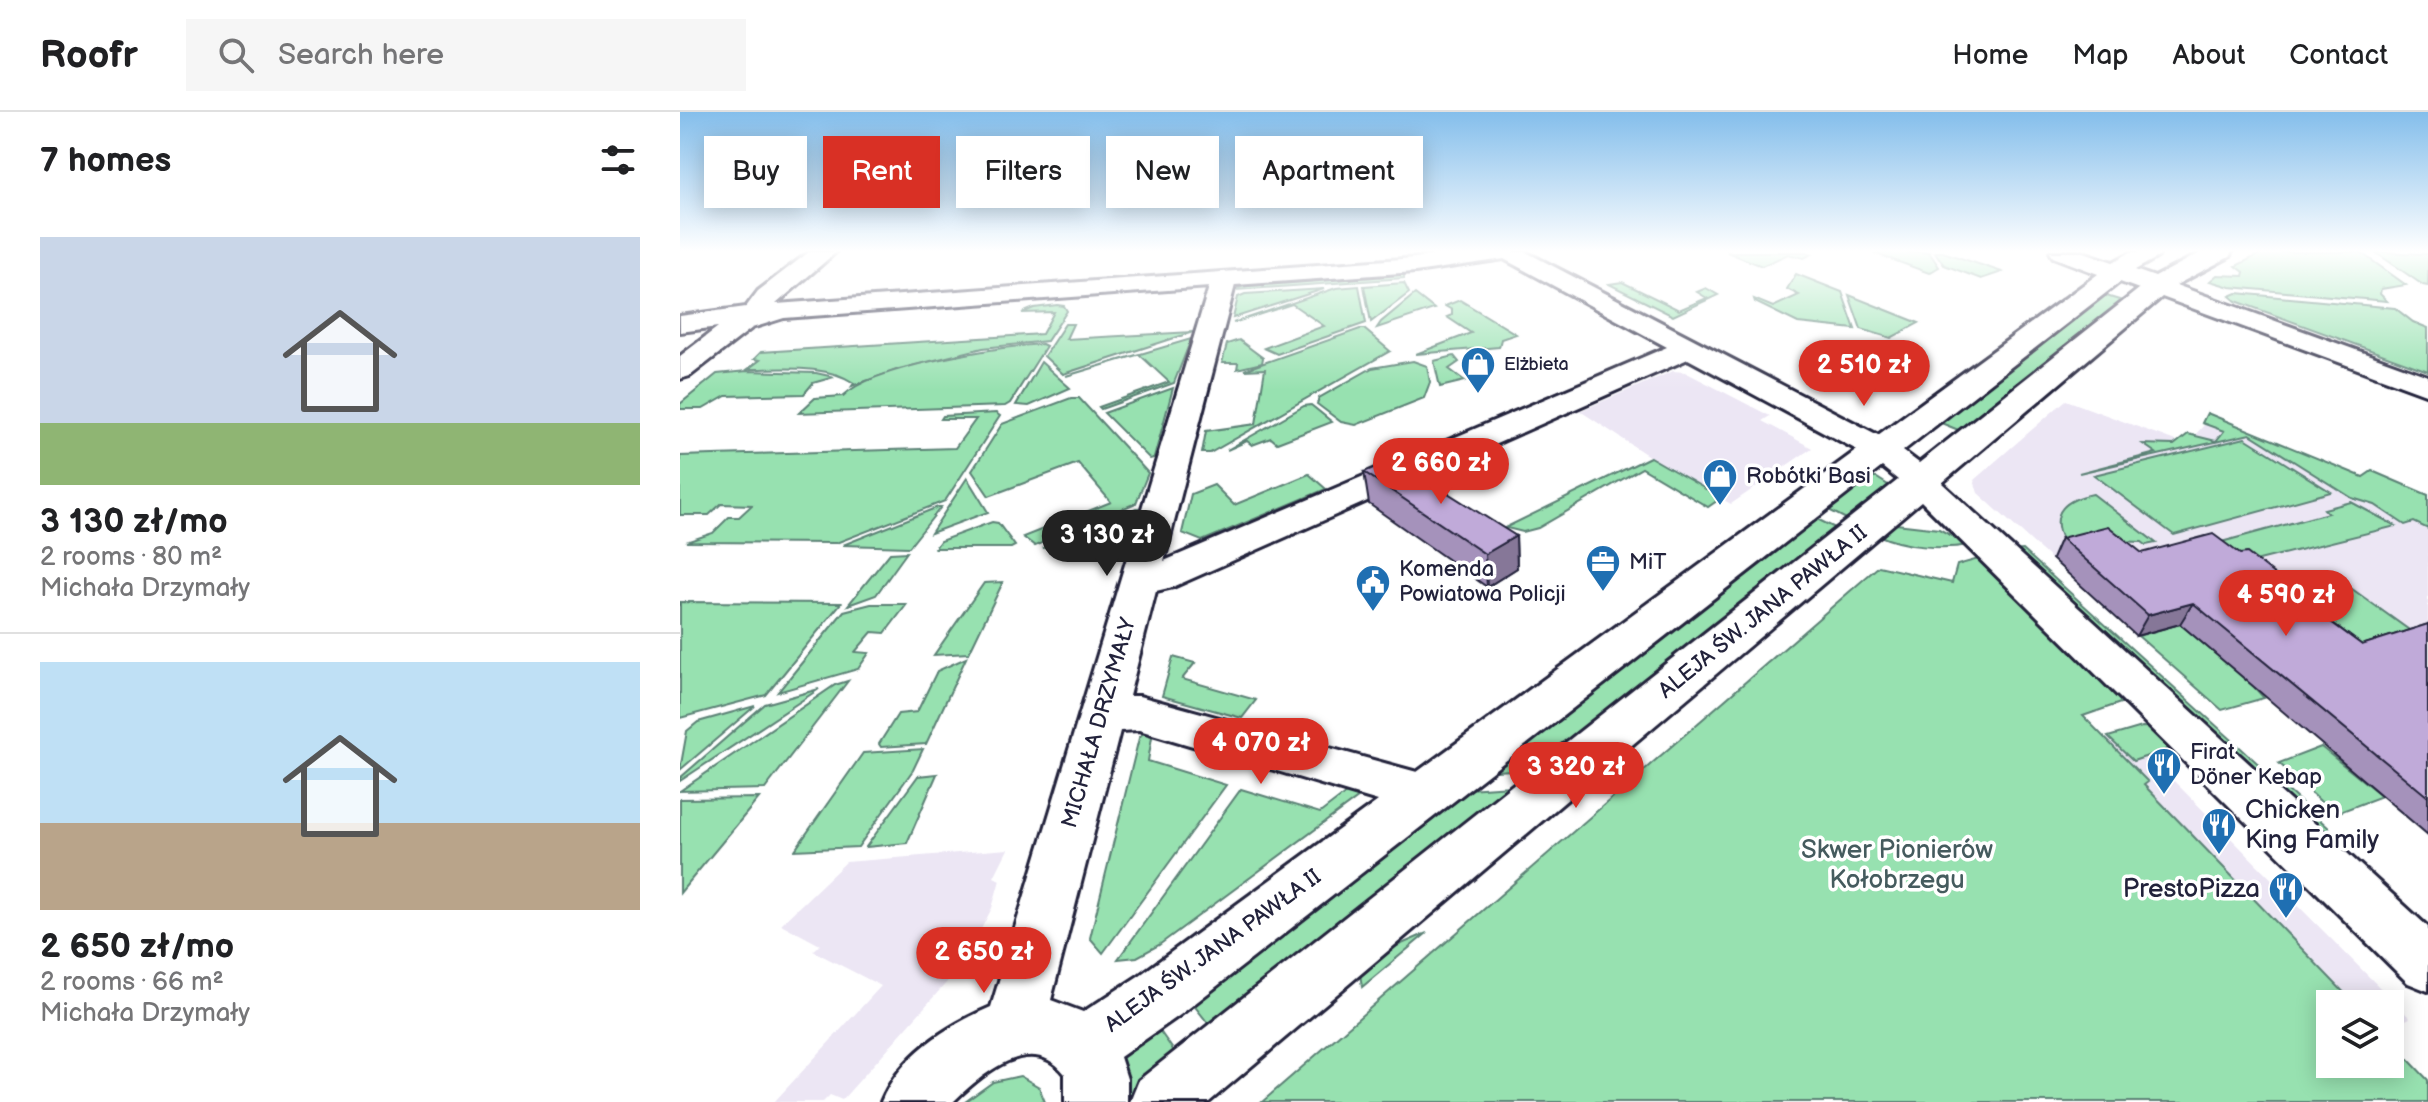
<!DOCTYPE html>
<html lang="en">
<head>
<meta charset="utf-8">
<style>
  body { margin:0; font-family:"Balsamiq Sans",sans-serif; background:#f6f6f6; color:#202124; height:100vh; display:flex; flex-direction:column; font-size:30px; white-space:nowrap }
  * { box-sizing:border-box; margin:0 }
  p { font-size:26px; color:#757577 }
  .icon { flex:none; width:44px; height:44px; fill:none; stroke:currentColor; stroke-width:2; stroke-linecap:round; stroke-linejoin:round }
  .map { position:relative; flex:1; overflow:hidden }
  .side { display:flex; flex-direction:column; background:#fff; width:680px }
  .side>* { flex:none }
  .top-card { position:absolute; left:24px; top:24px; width:760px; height:72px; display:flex; gap:16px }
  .controls { position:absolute; left:1636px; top:878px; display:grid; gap:16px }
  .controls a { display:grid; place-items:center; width:88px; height:88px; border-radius:0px; background:#fff; box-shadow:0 4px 20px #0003; font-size:40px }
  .price { position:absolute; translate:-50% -68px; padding:0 18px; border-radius:28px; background:#d93025; color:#fff; font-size:26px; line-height:52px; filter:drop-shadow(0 2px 4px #0008) }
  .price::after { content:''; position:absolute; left:50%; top:48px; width:24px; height:18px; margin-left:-12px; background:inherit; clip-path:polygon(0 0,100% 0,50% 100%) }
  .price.selected { background:#222; color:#fff }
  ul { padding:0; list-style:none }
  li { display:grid; align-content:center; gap:16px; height:424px; padding:0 40px }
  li+li { border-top:2px solid #e0e0e0 }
  li span { display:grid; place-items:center; height:248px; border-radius:0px; color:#555 }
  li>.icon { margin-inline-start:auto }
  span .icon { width:144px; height:144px; fill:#fffc; stroke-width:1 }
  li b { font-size:34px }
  h2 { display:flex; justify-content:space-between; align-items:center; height:96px; padding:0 40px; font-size:34px }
  .pill { padding:0 28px; border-radius:0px; background:#fff; box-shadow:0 4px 20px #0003; font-size:28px; line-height:72px }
  .pill.selected { background:#d93025; color:#fff }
  header { display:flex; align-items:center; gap:48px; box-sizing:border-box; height:112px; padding:0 40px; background:#fff; border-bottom:2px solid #e0e0e0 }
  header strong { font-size:38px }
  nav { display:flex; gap:44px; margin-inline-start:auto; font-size:28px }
  .search { width:560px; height:72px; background:#f6f6f6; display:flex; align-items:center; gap:20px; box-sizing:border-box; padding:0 28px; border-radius:0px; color:#757577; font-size:30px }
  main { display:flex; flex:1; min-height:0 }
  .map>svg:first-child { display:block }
  .built { fill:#ece6f4 }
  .green { fill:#97e1b0; stroke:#5c8276; stroke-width:2 }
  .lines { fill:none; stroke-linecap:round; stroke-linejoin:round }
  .minor-casing { stroke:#22223b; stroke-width:6 }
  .minor { fill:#fff; fill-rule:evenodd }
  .wall { fill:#a592bb; stroke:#22223b; stroke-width:2 }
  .shaded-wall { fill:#867798; stroke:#22223b; stroke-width:2 }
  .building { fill:#c0aad9; stroke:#22223b; stroke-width:2 }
  .labels { text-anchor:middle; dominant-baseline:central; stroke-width:7; stroke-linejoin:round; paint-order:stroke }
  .far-poi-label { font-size:18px; fill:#22223b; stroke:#fff; text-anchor:start }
  .poi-label { font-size:22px; fill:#22223b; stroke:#fff; text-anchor:start }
  .street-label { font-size:22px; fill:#22223b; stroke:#fff }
  .near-poi-label { font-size:26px; fill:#22223b; stroke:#fff; text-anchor:start }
  .near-park-label { font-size:26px; fill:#455b5e; stroke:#fff }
</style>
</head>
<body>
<header>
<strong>Roofr</strong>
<div class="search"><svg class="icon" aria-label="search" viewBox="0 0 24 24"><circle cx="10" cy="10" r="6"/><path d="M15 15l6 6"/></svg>Search here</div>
<nav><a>Home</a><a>Map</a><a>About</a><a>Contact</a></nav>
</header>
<main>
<section class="side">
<h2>7 homes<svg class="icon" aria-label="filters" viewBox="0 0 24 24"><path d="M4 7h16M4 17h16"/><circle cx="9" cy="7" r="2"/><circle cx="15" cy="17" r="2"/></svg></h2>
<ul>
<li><span style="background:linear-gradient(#c9d6e8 75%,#8fb573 0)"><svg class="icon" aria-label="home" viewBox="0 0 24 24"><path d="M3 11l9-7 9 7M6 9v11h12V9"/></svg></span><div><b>3 130 zł/mo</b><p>2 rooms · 80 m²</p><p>Michała Drzymały</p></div></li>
<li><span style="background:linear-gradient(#bfe0f5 65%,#b9a48a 0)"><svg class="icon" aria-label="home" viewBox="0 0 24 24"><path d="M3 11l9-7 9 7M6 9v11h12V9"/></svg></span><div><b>2 650 zł/mo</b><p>2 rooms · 66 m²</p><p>Michała Drzymały</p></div></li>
</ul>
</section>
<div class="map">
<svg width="1748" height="990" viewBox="0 0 1748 990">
  <rect width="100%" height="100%" fill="#fff"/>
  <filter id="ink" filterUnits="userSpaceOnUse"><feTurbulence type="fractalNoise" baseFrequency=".0125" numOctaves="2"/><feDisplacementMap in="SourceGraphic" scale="16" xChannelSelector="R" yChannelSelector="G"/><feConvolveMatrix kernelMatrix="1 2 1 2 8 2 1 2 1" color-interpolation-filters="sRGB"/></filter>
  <g filter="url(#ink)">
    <g class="built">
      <path d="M993,259L1005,260L1090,304L1082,309L1132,336L1051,392L996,362L900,299Z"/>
      <path d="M1386,288L1506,333L1533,303L1748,391V724L1500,512L1456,524L1298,381L1294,368Z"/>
      <path d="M1428,625L1453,649L1469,644L1730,906L1710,915V892H1657L1418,639Z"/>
      <path d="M328,737L314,765L320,768L312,796L283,852L162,988L150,983L143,990H94L201,874L133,839L140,833L101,812L166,750Z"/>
    </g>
    <g class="green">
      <path d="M1047,140H1126L1132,142L1124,146L1108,142L1082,154Z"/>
      <path d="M1249,140L1259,155L1249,161L1194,141Z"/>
      <path d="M1255,140H1263L1322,160L1301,167L1264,153Z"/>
      <path d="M1584,140H1680L1726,173L1701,177L1700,182L1707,189L1550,175L1530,169L1537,163L1563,164L1564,160L1556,154Z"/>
      <path d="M1695,140L1748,142V174L1743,173Z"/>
      <path d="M719,160L724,162V166L555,178L567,172Z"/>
      <path d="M1116,162L1162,180L1175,217L1118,211L1075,190L1074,187L1093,195L1119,183L1107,177Z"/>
      <path d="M942,170L999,198L1027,186L1017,180L1026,176L1038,183L993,204L929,172Z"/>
      <path d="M724,171L729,181L691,210L684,174Z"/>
      <path d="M679,174L686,211L597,242L584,236L644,214L612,192L553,211L656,176Z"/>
      <path d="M644,177L553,206L558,185L565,182Z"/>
      <path d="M1557,181L1715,196L1733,210L1748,216V259L1556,189L1550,184Z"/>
      <path d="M735,182L754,197L697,216L701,210Z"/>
      <path d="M1169,183L1239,211L1211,226L1181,217Z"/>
      <path d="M1423,183L1449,191L1286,321L1256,309Z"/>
      <path d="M780,188L836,222L821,227L819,235L736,242L791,221L767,205L772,203V198L765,194Z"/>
      <path d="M377,193L384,194L387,199L367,229L303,236L219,257L172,274L174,271C147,252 103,257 68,257L80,248L74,247L81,240L362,222L374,200L342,201L354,196Z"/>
      <path d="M385,212H393L386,227L513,220L383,262L364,244Z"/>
      <path d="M680,217H684L710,239L530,341H522L526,319L576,312L585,257L564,258Z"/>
      <path d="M511,227L494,271L421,297L419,295L489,270L459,242L386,264Z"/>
      <path d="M559,228L583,246L582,251L557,257L558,251H542L547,232Z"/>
      <path d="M362,232L366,234L330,291L325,294L119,301L135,286L163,284C193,254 318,235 362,232Z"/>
      <path d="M774,244L779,250L769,257L785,269L760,275L754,249Z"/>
      <path d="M733,249L747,254L750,270L744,286L676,313L661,310L637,292L639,286L692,256Z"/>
      <path d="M361,250L390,276L349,294L336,293Z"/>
      <path d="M67,259L136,261L154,265L133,271L124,282L46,284L23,297H0V292L37,262Z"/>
      <path d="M493,276L474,346L470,347L424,301Z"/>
      <path d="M391,286H399L468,361L456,391L355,434L343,425L431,390L398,351L309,384L292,359L322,312Z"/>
      <path d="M631,293L652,310L597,331L591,326L572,333L567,329L547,338L624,294Z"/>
      <path d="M316,301L320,304L265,389L156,431L6,430L33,421L49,405H59L72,393L41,392L29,403H0V344L275,336L296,307H261L263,304Z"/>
      <path d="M1527,301L1683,365L1692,359L1748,383V417L1734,410L1725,413L1695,393L1672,386L1570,322L1399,361L1476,341L1463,332L1494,333L1508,322L1536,329L1544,319L1522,311Z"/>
      <path d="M1565,326L1651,380L1494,423L1414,363Z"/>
      <path d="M970,345L1041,386L1028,395L962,356L858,416L843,420L827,416L799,432L796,430Z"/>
      <path d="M629,362L646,377L522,429L502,421L511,382L534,373L554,393Z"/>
      <path d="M287,366L308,400L251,421Z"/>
      <path d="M1183,366H1197L1211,375L1174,411L1143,395Z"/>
      <path d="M1413,382L1476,431L1466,433L1462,430L1382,427C1369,399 1387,387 1413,382Z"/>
      <path d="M1671,390L1716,414L1579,448L1558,449L1534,432L1648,401L1644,397Z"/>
      <path d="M261,395L229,435L163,433L258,395Z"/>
      <path d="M456,396H458L449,428L442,431L363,436Z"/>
      <path d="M1131,404L1163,420L867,656L797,660Z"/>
      <path d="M312,410L318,411L335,434L331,436H255L260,429Z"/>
      <path d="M1216,412L1259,417L1289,433C1262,438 1223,435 1198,423Z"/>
      <path d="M1343,438L1662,728L1647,734L1331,439Z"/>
      <path d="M227,440L196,483L168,493L210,441Z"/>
      <path d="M1302,446L1449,588L1403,604L1468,670L1464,673L1675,892H1650V952H1710V928L1748,968V990H582L1199,454L1272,471L1277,453Z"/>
      <path d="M1661,469L1743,528L1665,552L1609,483Z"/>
      <path d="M323,470L289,541L254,543L304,471Z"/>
      <path d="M0,490L161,491L86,583L0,606Z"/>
      <path d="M191,492H227L205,521L192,520L175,540L189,541L178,557L98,580L164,499Z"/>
      <path d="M1500,512L1574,575L1584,586L1542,598L1458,524Z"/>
      <path d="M493,545L515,551L502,567L576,588L562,606L482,584Z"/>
      <path d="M286,546L246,632L201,635L199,632L218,602L237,600L257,559Z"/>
      <path d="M168,569L85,677L0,679L155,573Z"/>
      <path d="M139,577L0,669V666L85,592Z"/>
      <path d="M75,594L0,658L7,619L18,610Z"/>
      <path d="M1462,615L1478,616L1497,634L1453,649L1428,625Z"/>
      <path d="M466,617L473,619L468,649L546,673L423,841L410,826L459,626Z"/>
      <path d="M1641,635L1702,684L1657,701L1652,700L1599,651Z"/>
      <path d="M243,637L233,658L178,735L115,738L183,641Z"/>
      <path d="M257,662L227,731L186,735L238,664Z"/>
      <path d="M846,673L535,920L505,882L773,678Z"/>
      <path d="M561,677L640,701L670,678L683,682L479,833L457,845L438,847Z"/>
      <path d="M79,686L0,781V687Z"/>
      <path d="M747,821L682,875L679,855L689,846Z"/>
      <path d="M472,908L501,949L449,986L446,985L440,942Z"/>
      <path d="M340,964L359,975L365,990H285L313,970Z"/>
    </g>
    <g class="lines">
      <g class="minor-casing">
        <path id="minor" d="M129,140H156L96,192L735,146L776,140H846L1198,323L1418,162L1373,145L1370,140H1404L1433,150L1451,140H1481L1478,145L1455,158L1475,165L1522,140H1552L1549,145L1496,173L1748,264V283L1482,185L1262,371L1748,815V879L1728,871L1241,389L529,990H450L459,968L1218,368L1202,355L500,903L440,945L447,967V990H385V962C351,919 302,962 273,990H201C220,944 266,914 311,895L529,175L104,206L72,216L10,264L0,267V244L38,215L0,220V204L66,195L78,179ZM824,147L987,235L484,449L555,173L735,160ZM1440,170L1459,177L1239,351L1223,339ZM1008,247L1177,338L737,660L459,584H449L476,479L493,475ZM459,618L698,689L460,863L403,900L371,888L440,619Z"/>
      </g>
      <use href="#minor" class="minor"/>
    </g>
    <g class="wall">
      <path d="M684,360L836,424L837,456L807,475L689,392Z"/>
      <path d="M1381,426L1462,441L1560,442L1599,466L1597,469L1682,533L1748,512V723L1500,512L1456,524L1372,447Z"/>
    </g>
    <g class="shaded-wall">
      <path d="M836,424L837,456L807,475L805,442Z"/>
      <path d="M1513,491L1500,512L1456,524L1468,503Z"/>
    </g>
    <g class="building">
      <path d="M714,347L836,424L805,442L684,360Z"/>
      <path d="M1428,414L1462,441L1533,422L1560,442L1567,441L1599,466L1594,468L1682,533L1748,512V685L1513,491L1468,503L1381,426Z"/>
    </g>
  </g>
  <linearGradient id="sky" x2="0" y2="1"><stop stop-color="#84beeb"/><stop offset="0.5" stop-color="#fff"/><stop offset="1" stop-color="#fff" stop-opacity="0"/></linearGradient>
  <rect width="1748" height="278" fill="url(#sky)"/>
  <defs>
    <g id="shop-pin" transform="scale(1.8)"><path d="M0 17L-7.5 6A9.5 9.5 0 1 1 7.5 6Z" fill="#1f6fb2" stroke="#fff"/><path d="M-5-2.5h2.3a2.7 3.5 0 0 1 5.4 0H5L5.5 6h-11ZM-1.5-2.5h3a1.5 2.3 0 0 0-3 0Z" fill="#fff"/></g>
    <g id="office-pin" transform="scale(1.8)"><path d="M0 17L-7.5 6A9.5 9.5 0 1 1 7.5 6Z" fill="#1f6fb2" stroke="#fff"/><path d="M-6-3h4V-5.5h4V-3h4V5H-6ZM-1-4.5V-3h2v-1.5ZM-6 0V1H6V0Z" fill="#fff"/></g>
    <g id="civic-pin" transform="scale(1.8)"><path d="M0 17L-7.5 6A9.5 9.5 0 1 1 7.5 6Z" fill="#1f6fb2" stroke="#fff"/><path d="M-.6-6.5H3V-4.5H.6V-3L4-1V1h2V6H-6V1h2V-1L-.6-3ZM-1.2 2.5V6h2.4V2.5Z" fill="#fff"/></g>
    <g id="restaurant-pin" transform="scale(1.8)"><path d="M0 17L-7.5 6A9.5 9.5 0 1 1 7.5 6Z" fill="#1f6fb2" stroke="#fff"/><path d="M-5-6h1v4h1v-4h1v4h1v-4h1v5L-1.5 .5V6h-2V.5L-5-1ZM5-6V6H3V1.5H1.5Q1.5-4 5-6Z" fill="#fff"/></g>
  </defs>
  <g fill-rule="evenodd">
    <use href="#shop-pin" x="798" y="252"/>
    <use href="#shop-pin" x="1040" y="364"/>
    <use href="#office-pin" x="923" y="450"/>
    <use href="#civic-pin" x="693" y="470"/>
    <use href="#restaurant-pin" x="1484" y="653"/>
    <use href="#restaurant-pin" x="1539" y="713"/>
    <use href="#restaurant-pin" x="1606" y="777"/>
  </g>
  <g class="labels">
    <g class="far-poi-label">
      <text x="824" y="252">Elżbieta</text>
    </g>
    <g class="poi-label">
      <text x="1066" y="364">Robótki Basi</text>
      <text x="949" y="450">MiT</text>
      <text x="719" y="457">Komenda<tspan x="719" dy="25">Powiatowa Policji</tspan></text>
      <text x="1510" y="640">Firat<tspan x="1510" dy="25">Döner Kebap</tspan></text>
    </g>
    <g class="street-label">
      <text transform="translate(1083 500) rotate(-39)">ALEJA ŚW. JANA PAWŁA II</text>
      <text transform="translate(419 611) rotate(-74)">MICHAŁA DRZYMAŁY</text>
      <text transform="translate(533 839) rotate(-36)">ALEJA ŚW. JANA PAWŁA II</text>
    </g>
    <g class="near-poi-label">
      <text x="1565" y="698">Chicken<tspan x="1565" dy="30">King Family</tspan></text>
      <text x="1580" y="777" text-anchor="end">PrestoPizza</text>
    </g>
    <g class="near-park-label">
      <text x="1217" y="738">Skwer Pionierów<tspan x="1217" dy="30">Kołobrzegu</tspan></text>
    </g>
  </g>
</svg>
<div class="controls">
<a><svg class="icon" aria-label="layers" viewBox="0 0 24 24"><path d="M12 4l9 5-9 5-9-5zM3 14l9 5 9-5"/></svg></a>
</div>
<b class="price" style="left:1184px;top:296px">2 510 zł</b>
<b class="price" style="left:761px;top:394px">2 660 zł</b>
<b class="price selected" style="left:427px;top:466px">3 130 zł</b>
<b class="price" style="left:1606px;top:526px">4 590 zł</b>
<b class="price" style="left:581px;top:674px">4 070 zł</b>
<b class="price" style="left:896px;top:698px">3 320 zł</b>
<b class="price" style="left:304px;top:883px">2 650 zł</b>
<div class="top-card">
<a class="pill">Buy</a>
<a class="pill selected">Rent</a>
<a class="pill">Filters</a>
<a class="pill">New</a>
<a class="pill">Apartment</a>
</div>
</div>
</main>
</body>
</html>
